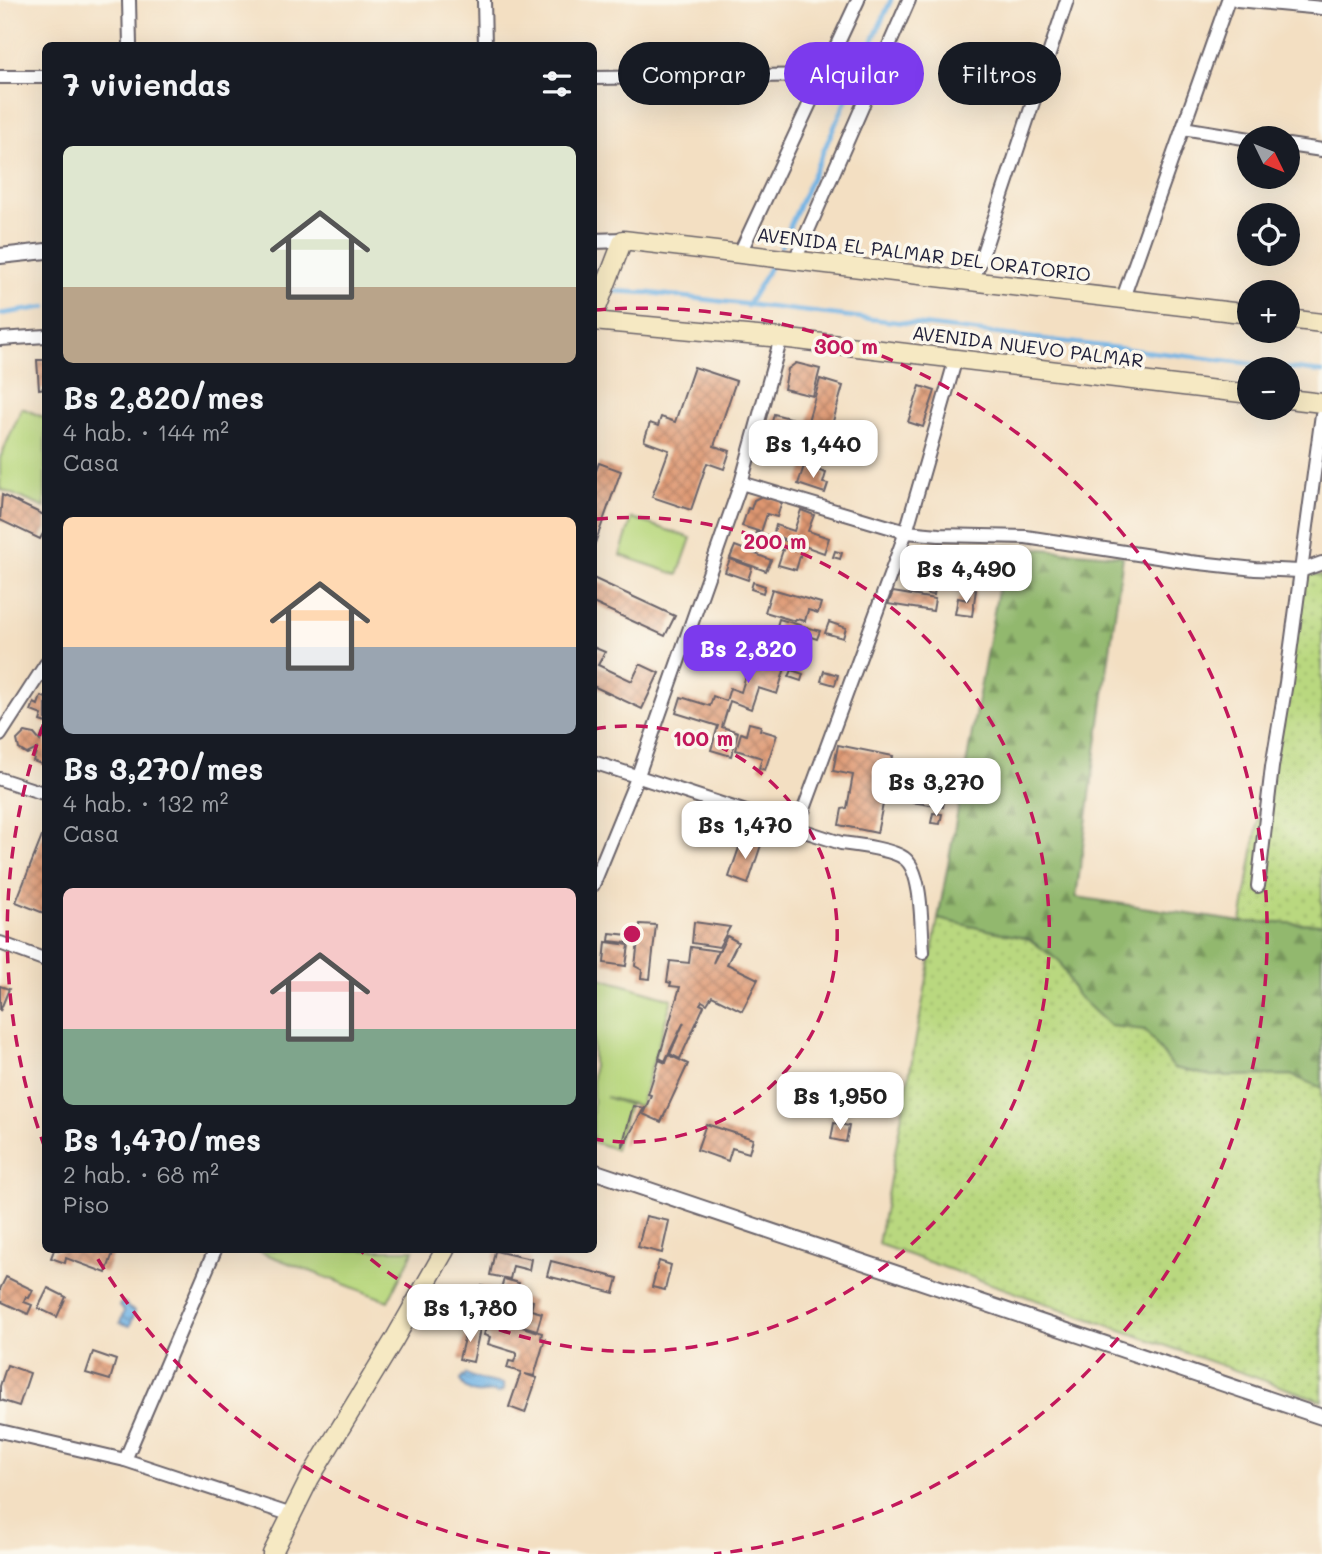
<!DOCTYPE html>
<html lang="es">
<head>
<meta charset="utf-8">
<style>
  body { margin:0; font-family:Mali,sans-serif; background:#20242c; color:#f1f3f6; height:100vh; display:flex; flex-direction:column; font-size:26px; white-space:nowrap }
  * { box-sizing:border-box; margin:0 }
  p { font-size:23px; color:#9ea1a6 }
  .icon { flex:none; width:38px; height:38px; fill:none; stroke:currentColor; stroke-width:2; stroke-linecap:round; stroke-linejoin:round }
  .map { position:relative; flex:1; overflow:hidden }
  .details { position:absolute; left:42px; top:42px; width:555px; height:1211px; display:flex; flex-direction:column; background:#171b24; border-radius:10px; box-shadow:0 7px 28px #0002 }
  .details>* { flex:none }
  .hud { position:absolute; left:618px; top:42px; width:598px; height:63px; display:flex; gap:14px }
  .needle { width:46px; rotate:133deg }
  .tools { position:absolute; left:1237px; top:126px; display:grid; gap:14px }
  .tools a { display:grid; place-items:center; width:63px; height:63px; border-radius:50%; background:#171b24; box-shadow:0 7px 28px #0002; font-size:35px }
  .price { position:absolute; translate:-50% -60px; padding:0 16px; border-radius:14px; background:#fff; color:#222; font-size:23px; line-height:46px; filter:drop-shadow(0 2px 4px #0008) }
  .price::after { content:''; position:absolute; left:50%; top:42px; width:21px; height:16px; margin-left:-10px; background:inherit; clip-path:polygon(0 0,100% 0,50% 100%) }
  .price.active { background:#7c3aed; color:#fff }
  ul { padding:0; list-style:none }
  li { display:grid; align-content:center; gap:14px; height:371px; padding:0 21px }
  li span { display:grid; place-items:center; height:217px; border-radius:10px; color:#555 }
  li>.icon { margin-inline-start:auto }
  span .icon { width:126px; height:126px; fill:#fffc; stroke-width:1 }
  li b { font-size:30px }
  h2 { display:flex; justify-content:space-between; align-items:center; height:84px; padding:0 21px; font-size:30px }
  .chip { padding:0 24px; border-radius:32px; background:#171b24; box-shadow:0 7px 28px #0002; font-size:24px; line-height:63px }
  .chip.active { background:#7c3aed; color:#fff }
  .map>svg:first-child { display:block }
  .grass { fill:url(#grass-dots); stroke:#6e7d5d; stroke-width:2 }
  .forest { fill:url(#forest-firs); stroke:#5a6d54; stroke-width:2 }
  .park { fill:#b9d87f; stroke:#6e7d5d; stroke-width:2 }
  .water { fill:url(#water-ripples); stroke:#486a90; stroke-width:2 }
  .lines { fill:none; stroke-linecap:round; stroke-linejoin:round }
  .stream { stroke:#6fb2e4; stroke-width:4.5 }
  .building { fill:url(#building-cross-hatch) }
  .minor-casing { stroke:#6b646a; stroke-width:16 }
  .tertiary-casing { stroke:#6b646a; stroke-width:18 }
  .secondary-casing { stroke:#6b646a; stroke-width:21 }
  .minor { stroke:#fff; stroke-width:12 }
  .tertiary { stroke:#fff; stroke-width:14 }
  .secondary { stroke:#f6e9c3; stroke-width:18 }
  .ring { fill:none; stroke:#c2185b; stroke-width:3.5; stroke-dasharray:12 9 }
  .labels { text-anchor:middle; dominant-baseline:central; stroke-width:7; stroke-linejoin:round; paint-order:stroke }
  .street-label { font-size:19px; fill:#22223b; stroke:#fbf7ec }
  .centre { fill:#c2185b; stroke:#fbf7ec; stroke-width:3.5 }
  .ring-label { font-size:21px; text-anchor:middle; font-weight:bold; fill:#c2185b; stroke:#fbf7ec; stroke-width:7; stroke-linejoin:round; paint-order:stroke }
</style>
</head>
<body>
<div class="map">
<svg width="1322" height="1554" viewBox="0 0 1322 1554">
  <defs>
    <pattern id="grass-dots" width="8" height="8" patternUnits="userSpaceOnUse" patternTransform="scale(1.75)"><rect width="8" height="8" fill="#b9d87f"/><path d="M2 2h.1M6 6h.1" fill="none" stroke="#9fb96f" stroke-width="1.8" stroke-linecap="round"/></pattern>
    <pattern id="forest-firs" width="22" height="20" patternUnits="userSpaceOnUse" patternTransform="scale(1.75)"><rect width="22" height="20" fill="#92b86e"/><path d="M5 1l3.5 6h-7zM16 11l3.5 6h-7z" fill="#77955c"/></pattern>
    <pattern id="water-ripples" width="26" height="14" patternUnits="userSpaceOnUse" patternTransform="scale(1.75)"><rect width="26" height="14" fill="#6fb2e4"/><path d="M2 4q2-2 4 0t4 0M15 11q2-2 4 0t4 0" fill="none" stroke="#5b90ba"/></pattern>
    <pattern id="building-cross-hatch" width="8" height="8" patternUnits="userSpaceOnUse" patternTransform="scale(1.75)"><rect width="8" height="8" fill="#de9771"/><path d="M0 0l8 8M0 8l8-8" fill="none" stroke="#b47b5e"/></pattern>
  </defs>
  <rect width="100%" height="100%" fill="#fbf7ec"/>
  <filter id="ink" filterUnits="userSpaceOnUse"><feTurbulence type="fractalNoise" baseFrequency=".0143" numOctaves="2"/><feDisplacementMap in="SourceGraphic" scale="14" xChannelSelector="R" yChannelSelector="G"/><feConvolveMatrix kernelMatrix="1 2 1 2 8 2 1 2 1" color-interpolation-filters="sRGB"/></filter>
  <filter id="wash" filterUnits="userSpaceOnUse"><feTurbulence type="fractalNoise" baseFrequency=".00686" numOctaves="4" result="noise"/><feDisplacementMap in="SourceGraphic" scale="28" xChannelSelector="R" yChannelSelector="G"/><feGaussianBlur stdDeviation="1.57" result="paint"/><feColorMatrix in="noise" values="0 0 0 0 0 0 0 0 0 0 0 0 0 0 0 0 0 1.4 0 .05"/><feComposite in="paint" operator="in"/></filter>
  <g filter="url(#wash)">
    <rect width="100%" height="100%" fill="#f3dfc2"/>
    <g class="grass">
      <path d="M1300,574L1322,575V924L1241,922Z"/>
      <path d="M938,919L1029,939L1060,962L1076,994L1145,1030L1174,1068L1212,1076L1291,1075L1322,1088V1401L878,1244Z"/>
    </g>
    <path class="forest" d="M1006,546L1123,556L1076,897L1241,922L1322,924V1088L1291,1075L1212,1076L1174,1068L1145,1030L1110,1026L1076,994L1060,962L1029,939L938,919Z"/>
    <g class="park">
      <path d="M22,408L45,418V508L0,489V458Z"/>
      <path d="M632,518L691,538L678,575L620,555Z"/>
      <path d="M593,976L672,999L640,1106L606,1097L629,1105L615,1149L593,1142Z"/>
      <path d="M255,1250H414L388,1301Z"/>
    </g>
    <g class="water">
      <path d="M122,1302L126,1304L128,1308L135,1311L130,1326L120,1323L124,1311L119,1306Z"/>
      <path d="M466,1374C476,1380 491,1382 503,1384L504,1390L497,1394L494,1392C480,1394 468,1396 460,1380Z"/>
    </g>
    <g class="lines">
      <g class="stream">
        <path d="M781,246L891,0"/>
        <path d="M610,291L650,293L1322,372"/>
        <path d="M747,306L771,266"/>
        <path d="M0,314L46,307"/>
      </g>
    </g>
    <g id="blocks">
      <g class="building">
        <path d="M37,360H46V388L39,389Z"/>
        <path d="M796,363L820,369L813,396L784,389L788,369Z"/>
        <path d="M694,367L736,381L714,446L730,451L724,469L707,463L691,510L652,497L669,450L644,441L650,423L658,426L661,417L675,422Z"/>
        <path d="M820,379L843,386L830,432L866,442L860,462L793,444L796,432L804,435Z"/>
        <path d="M920,386L935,391L923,427L908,422Z"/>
        <path d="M774,414L797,420L790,447L767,441Z"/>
        <path d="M599,463L621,471L594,546L593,479Z"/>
        <path d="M804,466L826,473L823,483L828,484L825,493L798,484Z"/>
        <path d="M2,495L46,516V528L40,539L0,520Z"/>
        <path d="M764,495L782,501L777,517L767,514L761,532L742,526L748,508L751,509L754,500Z"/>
        <path d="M801,510L814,515L808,531L829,538L824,553L773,535L776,525L794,531Z"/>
        <path d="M756,532L803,546L796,570L778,565L783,550L753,541Z"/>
        <path d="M735,546L771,560L766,571L730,558Z"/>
        <path d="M835,551L842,553L840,559L833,557Z"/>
        <path d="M730,559L752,567L748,580L725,572Z"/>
        <path d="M924,566L938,568L934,595L927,594L928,589L920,588Z"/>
        <path d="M593,578L675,616L665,636L593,603Z"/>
        <path d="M753,582L765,586L763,593L751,589Z"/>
        <path d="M772,589L821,603L818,613L808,610L805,621L796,619L795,621L765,612Z"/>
        <path d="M970,589L976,590L972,616L955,614L958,598L968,600Z"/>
        <path d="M893,592L935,599L933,611L888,604Z"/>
        <path d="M779,619L820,631L817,639L796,632L777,694L758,688L751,709L730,701L722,727L738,732L731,756L711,750L718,726L676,713L681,697L710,706L713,696L726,701L730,688L741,692L749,666L740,663L743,654L767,662Z"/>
        <path d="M829,622L846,628L843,638L825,633Z"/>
        <path d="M593,647L605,652L598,665L632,681L640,664L659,673L642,709L593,686Z"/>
        <path d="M792,670L803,674L801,681L789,677Z"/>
        <path d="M824,671L838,675L835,685L821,681Z"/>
        <path d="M41,696L46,698V723L40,721L42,715L31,711L34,703L38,705Z"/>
        <path d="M749,723L761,726L760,730L777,735L765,770L759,768L762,758L736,750L741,733L746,735Z"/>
        <path d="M25,732L34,734L40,741L43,732L46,733V766L33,761L37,749L27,754L19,749L17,740Z"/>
        <path d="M838,745L893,756L877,833L839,825L842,809L847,808L853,775L833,771Z"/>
        <path d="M914,784L946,790L943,807L911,802Z"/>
        <path d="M933,813L942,814L940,824L931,823Z"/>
        <path d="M45,829H46V914L16,902Z"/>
        <path d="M742,839L761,845L748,884L729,877Z"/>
        <path d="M694,922L730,927L719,947L692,943Z"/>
        <path d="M640,924L656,925L650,979L641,978L642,970L635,966Z"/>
        <path d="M610,933L628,935L627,943L609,941Z"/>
        <path d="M727,936L738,942L727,964L758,979L742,1011L712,996L707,1004L702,1001L700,1004L704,1006L680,1059L670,1054L684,1022L665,1061L659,1058L680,987L670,986L671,983L667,982L670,961L689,963L691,947L718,951L713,963Z"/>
        <path d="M606,942L629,945L626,966L604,963Z"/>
        <path d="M0,986L9,989L0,1011Z"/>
        <path d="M669,1055L688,1064L661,1122L643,1114L651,1095L648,1094L659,1060L666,1063Z"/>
        <path d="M633,1106L644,1108L623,1146H622Z"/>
        <path d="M834,1123L849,1126L846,1142L831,1139Z"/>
        <path d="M706,1124L753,1139L749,1153L732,1148L728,1161L697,1150Z"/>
        <path d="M646,1216L669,1221L662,1253L638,1247Z"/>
        <path d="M54,1250H114L106,1273L66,1258L65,1263L51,1258Z"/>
        <path d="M495,1251L531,1259L529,1270L513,1266L510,1279L490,1275Z"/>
        <path d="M551,1261L618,1278L614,1293L547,1276Z"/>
        <path d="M659,1261L671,1265L665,1290L652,1287Z"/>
        <path d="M6,1277L33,1290L29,1298L26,1297L24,1302L32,1305L28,1314L0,1301V1289Z"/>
        <path d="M504,1279L519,1283L516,1295L508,1294L533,1301L531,1310L542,1313L537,1330L474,1312L482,1286L500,1292Z"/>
        <path d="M48,1288L66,1297L57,1317L38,1308Z"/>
        <path d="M495,1319L542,1333L541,1338L545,1339L534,1376L525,1374L537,1378L525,1413L509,1407L521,1372L507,1368L509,1361L514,1362L517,1353L488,1344L490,1337L484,1335L487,1324L493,1326Z"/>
        <path d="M467,1326L480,1329L473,1362L459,1359Z"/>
        <path d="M93,1352L116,1360L110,1380L86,1373Z"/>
        <path d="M7,1365L30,1373L19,1406L0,1400V1386Z"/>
      </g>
    </g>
  </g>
  <g filter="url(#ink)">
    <use href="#blocks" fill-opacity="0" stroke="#6b646a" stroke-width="2"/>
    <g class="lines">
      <g class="minor-casing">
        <g id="minor">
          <path d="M129,0L130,46"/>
          <path d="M484,0L485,46"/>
          <path d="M1237,0L1322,8"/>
          <path d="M0,77H46"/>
          <path d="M593,78L823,75"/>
          <path d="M1183,128L1250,139"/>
          <path d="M1288,145L1322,150"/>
          <path d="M740,253L858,0"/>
          <path d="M795,260L909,0"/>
          <path d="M971,281L979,265L1067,0"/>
          <path d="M1123,298L1228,0"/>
          <path d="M0,339L46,336"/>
          <path d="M741,483L906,532L939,535L1026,537L1190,562L1255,569L1300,571L1322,563"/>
          <path d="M0,735L46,664"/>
          <path d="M593,762L841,843C856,845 892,849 904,858C923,871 921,929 923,952"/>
          <path d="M0,779L46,794"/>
          <path d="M797,828L906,532L956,358"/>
          <path d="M593,885L637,778L741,483L781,338"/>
          <path d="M1258,886L1272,767L1286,683L1322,414"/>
          <path d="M0,943L46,960"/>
          <path d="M0,1431L125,1460L292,1515"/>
          <path d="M125,1460L215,1250"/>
        </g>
      </g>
      <g class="tertiary-casing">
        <g id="tertiary">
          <path d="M593,241L623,240"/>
          <path d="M0,256L46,251"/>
          <path d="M593,1171L1322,1417"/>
        </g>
      </g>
      <g class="secondary-casing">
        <g id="secondary">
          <path d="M593,318L623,240L1250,314"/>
          <path d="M1288,319L1322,323"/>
          <path d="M593,321L781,338L1250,394"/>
          <path d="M1288,399L1322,403"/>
          <path d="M272,1554L310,1478L394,1340L445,1250"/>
        </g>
      </g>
      <use href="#minor" class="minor"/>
      <use href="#tertiary" class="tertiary"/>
      <use href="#secondary" class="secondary"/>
    </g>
  </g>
  <g class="ring">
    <path d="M594 729A208 208 0 1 1 594 1139"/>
    <path d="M596 519A417 417 0 1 1 361 1251"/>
    <path d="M550 1554A625 625 0 0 1 93 1251M45 1148A625 625 0 0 1 45 720M594 310A625 625 0 0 1 714 1554"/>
  </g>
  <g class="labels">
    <g class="street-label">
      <text transform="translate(924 254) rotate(7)">AVENIDA EL PALMAR DEL ORATORIO</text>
      <text transform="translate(1028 346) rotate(7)">AVENIDA NUEVO PALMAR</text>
    </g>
  </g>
  <circle cx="632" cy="934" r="10" class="centre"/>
  <g class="ring-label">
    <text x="846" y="354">300 m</text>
    <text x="775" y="549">200 m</text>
    <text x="703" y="746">100 m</text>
  </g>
</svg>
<div class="tools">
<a><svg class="needle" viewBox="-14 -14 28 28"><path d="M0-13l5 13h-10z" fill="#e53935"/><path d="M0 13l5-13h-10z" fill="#9ea1a6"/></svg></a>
<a><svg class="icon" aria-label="locate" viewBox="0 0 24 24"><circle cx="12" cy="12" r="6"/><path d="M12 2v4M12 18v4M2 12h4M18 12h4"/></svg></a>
<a>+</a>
<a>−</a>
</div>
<b class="price" style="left:813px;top:480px">Bs 1,440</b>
<b class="price" style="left:966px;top:605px">Bs 4,490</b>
<b class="price active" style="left:748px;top:685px">Bs 2,820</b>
<b class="price" style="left:936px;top:818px">Bs 3,270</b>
<b class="price" style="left:745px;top:861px">Bs 1,470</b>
<b class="price" style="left:840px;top:1132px">Bs 1,950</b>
<b class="price" style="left:470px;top:1344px">Bs 1,780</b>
<div class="hud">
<a class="chip">Comprar</a>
<a class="chip active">Alquilar</a>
<a class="chip">Filtros</a>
</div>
<section class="details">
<h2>7 viviendas<svg class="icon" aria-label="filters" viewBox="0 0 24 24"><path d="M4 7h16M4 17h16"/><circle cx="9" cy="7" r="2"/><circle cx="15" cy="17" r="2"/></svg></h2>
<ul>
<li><span style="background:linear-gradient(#dfe7d0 65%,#b9a48a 0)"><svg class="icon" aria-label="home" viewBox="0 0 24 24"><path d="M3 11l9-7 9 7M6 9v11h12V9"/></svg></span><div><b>Bs 2,820/mes</b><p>4 hab. · 144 m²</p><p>Casa</p></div></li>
<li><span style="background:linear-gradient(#ffd9b3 60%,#9aa5b1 0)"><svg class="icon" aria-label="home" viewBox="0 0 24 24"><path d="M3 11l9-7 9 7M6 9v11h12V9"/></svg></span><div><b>Bs 3,270/mes</b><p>4 hab. · 132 m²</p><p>Casa</p></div></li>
<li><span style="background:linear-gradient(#f6c9c9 65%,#7fa58c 0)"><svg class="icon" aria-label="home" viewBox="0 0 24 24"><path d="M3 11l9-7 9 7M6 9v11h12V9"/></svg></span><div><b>Bs 1,470/mes</b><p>2 hab. · 68 m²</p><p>Piso</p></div></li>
</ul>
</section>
</div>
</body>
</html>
